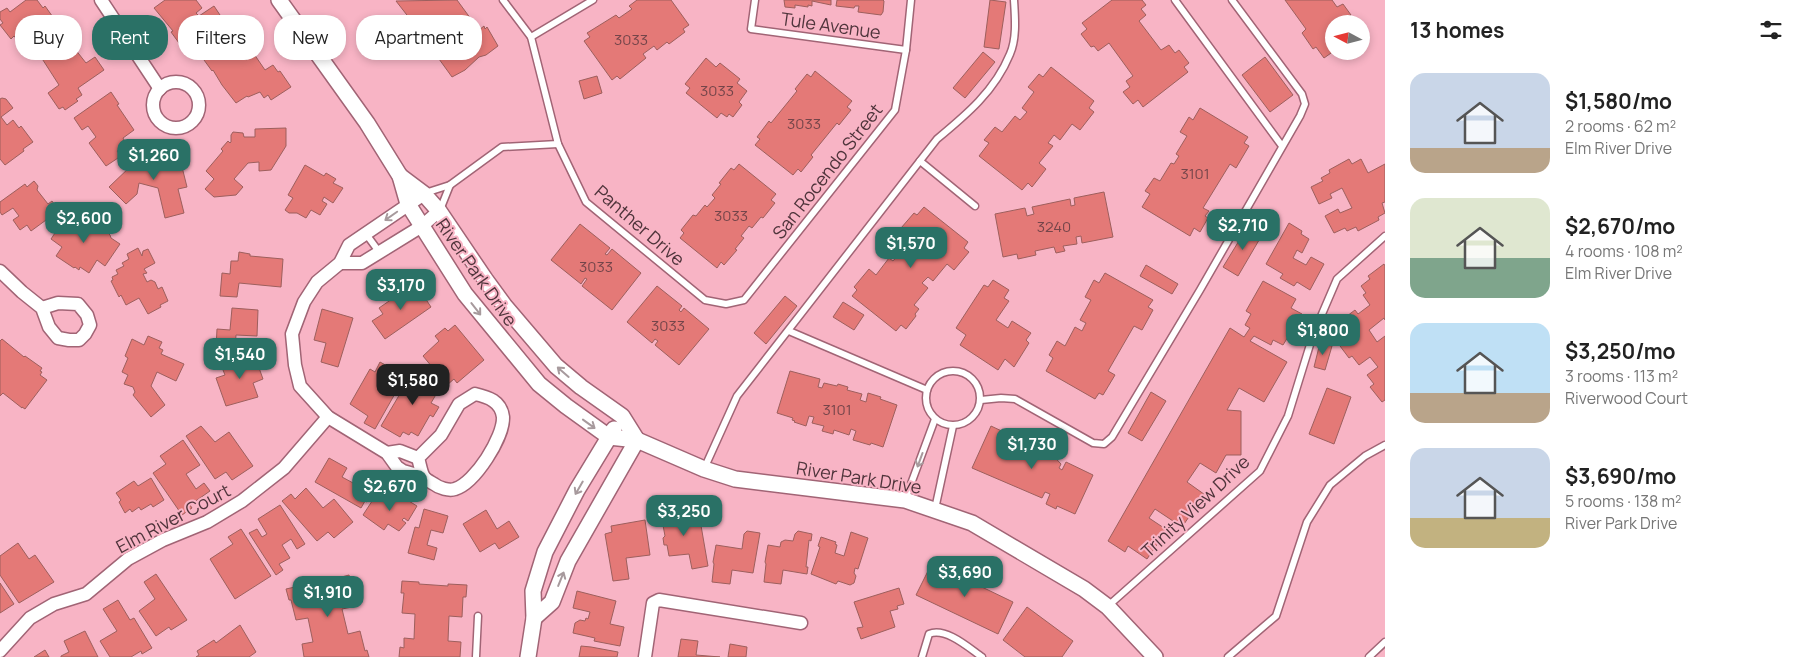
<!DOCTYPE html>
<html lang="en">
<head>
<meta charset="utf-8">
<style>
  body { margin:0; font-family:Manrope,sans-serif; background:#f6f6f6; color:#222; height:100vh; display:flex; flex-direction:column; font-size:19px; white-space:nowrap }
  * { box-sizing:border-box; margin:0 }
  p { font-size:16px; color:#767676 }
  .icon { flex:none; width:28px; height:28px; fill:none; stroke:currentColor; stroke-width:2; stroke-linecap:round; stroke-linejoin:round }
  .map { position:relative; flex:1; overflow:hidden }
  .drawer { display:flex; flex-direction:column; background:#fff; width:425px }
  .drawer>* { flex:none }
  .banner { position:absolute; left:15px; top:15px; width:475px; height:45px; display:flex; gap:10px }
  .needle { width:32px; rotate:277deg }
  .fabs { position:absolute; left:1325px; top:15px; display:grid; gap:10px }
  .fabs a { display:grid; place-items:center; width:45px; height:45px; border-radius:50%; background:#fff; box-shadow:0 2px 8px #0003; font-size:25px }
  .price { position:absolute; translate:-50% -42px; padding:0 11px; border-radius:10px; background:#2a7166; color:#fff; font-size:16px; line-height:32px; filter:drop-shadow(0 1px 2px #0008) }
  .price::after { content:''; position:absolute; left:50%; top:30px; width:15px; height:11px; margin-left:-8px; background:inherit; clip-path:polygon(0 0,100% 0,50% 100%) }
  .price.on { background:#222; color:#fff }
  ul { padding:0; list-style:none }
  li { display:flex; align-items:center; gap:15px; height:125px; padding:0 25px }
  li span { display:grid; place-items:center; flex:none; width:140px; height:100px; border-radius:15px; color:#555 }
  li>.icon { margin-inline-start:auto }
  span .icon { width:60px; height:60px; fill:#fffc; stroke-width:1 }
  li b { font-size:21px }
  h2 { display:flex; justify-content:space-between; align-items:center; height:60px; padding:0 25px; font-size:21px }
  .pill { padding:0 18px; border-radius:20px; background:#fff; box-shadow:0 2px 8px #0003; font-size:18px; line-height:45px }
  .pill.on { background:#2a7166; color:#fff }
  main { display:flex; flex:1; min-height:0 }
  .map>svg:first-child { display:block }
  .building { fill:#e47977; stroke:#9d5f5d }
  .lines { fill:none; stroke-linecap:round; stroke-linejoin:round }
  .service-casing { stroke:#a16475; stroke-width:9 }
  .minor-casing { stroke:#a16475; stroke-width:15 }
  .tertiary-casing { stroke:#a16475; stroke-width:18 }
  .service { stroke:#fff; stroke-width:6 }
  .minor { stroke:#fff; stroke-width:12 }
  .tertiary { stroke:#fff; stroke-width:15 }
  .oneway { stroke:#a79a9d }
  .labels { text-anchor:middle; dominant-baseline:central; stroke-width:4; stroke-linejoin:round; paint-order:stroke }
  .number-label { font-size:15px; fill:#74454a }
  .street-label { font-size:18px; fill:#4f343b; stroke:#f8b4c5 }
</style>
</head>
<body>
<main>
<div class="map">
<svg width="1385" height="657" viewBox="0 0 1385 657">
  <rect width="100%" height="100%" fill="#f8b4c5"/>
  <g class="building">
    <path d="M26,0H37L43,8L45,6L55,20L44,29L50,36L28,52L14,36L11,39L0,25L3,23L0,19V12L7,8L10,12Z"/>
    <path d="M165,0H196L202,8L196,13L199,16L214,6L224,21L194,42L197,47L187,54L171,32L173,31L154,8Z"/>
    <path d="M457,0L479,30L484,26L485,29L487,27L498,46L486,55L479,57L465,70L452,77L439,59L443,55L433,40L435,39L428,29L426,30L415,16L410,19L396,1Z"/>
    <path d="M637,0H671L689,25L683,29L685,32L669,44L667,42L657,50L654,46L643,54L646,58L620,79L617,76L612,80L584,41L590,37L587,33L616,15L619,18L632,9L629,6Z"/>
    <path d="M784,0H831V5L812,1V6L808,5V7L795,5V8L785,7Z"/>
    <path d="M837,0H883L884,1L883,12L881,15L858,12L859,6H855L854,8L836,6Z"/>
    <path d="M990,0L1006,2L999,49L984,47Z"/>
    <path d="M1112,0H1142L1146,5L1141,9L1146,15L1139,21L1161,50L1169,45L1175,53L1179,50L1189,63L1184,67L1188,72L1143,107L1138,100L1133,104L1123,92L1130,87L1126,81L1133,76L1109,43L1098,51L1094,46L1091,47L1081,34L1087,29L1082,23Z"/>
    <path d="M1285,0H1332L1337,7L1343,4L1351,15L1347,17L1352,24H1334V51L1324,58L1316,47L1313,49L1302,33L1306,29Z"/>
    <path d="M66,40L70,45L71,44L86,63L95,57L104,70L78,88L82,95L76,99L78,101L65,110L63,107L59,109L48,93L59,85L41,57Z"/>
    <path d="M234,43L235,45L237,44L246,60L254,54L265,70L273,65L278,72L280,71L291,87L271,100L268,95L264,98L260,92L248,97L247,96L236,103L222,85L213,70L212,71L204,60L223,47L224,49Z"/>
    <path d="M983,52L995,62L965,98L953,88Z"/>
    <path d="M1265,57L1293,95L1270,112L1242,75Z"/>
    <path d="M706,58L716,67L720,63L740,79L737,83L747,91L739,102L742,105L733,117L729,114L727,117L721,113L717,118L686,93L690,88L685,84Z"/>
    <path d="M1051,67L1094,101L1089,108L1094,112L1080,130L1072,124L1060,140L1054,135L1048,143L1053,146L1039,163L1046,169L1032,187L1028,183L1022,190L979,156L989,143L984,140L995,127L1002,132L1015,116L1020,120L1027,112L1022,108L1034,92L1028,87L1039,74L1043,77Z"/>
    <path d="M815,71L852,101L847,107L851,110L839,125L837,123L811,155L813,157L801,172L798,169L793,175L755,145L760,139L757,137L769,121L771,123L797,91L795,89L807,74L811,77Z"/>
    <path d="M597,76L602,93L584,99L579,81Z"/>
    <path d="M111,92L119,104L117,105L134,130L123,138L124,140L120,143L123,147L117,151L121,156L106,166L89,143L96,137L88,126L82,130L74,118Z"/>
    <path d="M2,98L6,99L13,108L1,117L7,125L13,120L19,128L21,126L33,142L23,149L24,151L5,165L0,159V99Z"/>
    <path d="M1200,108L1248,137L1244,143L1249,146L1236,168L1230,164L1203,208L1209,211L1205,216L1208,218L1200,232L1194,228L1190,236L1142,207L1150,194L1145,191L1154,178L1160,181L1171,163L1174,164L1179,156L1176,154L1187,136L1180,132L1189,117L1193,120Z"/>
    <path d="M286,128V146L271,170L259,171V162L248,163L234,179L243,187L236,195L214,197L205,189L214,179L206,171L223,151L221,149L228,141L230,143L231,142V135L233,132L243,133L244,137H255V129Z"/>
    <path d="M153,152L173,156L172,164L182,167L187,187L178,189L184,213L165,218L158,188L139,183L137,194L126,204L109,187L132,165L135,166L137,156Z"/>
    <path d="M1349,159L1352,164L1361,159L1368,173L1385,164V202L1382,203L1385,213L1378,217L1379,220L1358,231L1356,227L1347,231L1345,228L1334,233L1325,216L1338,209L1340,213L1352,208L1342,188L1330,194L1332,198L1319,204L1311,187L1323,181L1321,178L1330,173L1329,170Z"/>
    <path d="M739,164L776,194L771,200L775,203L763,218L761,217L752,228L749,226L741,236L744,238L735,249L737,250L724,265L721,262L717,268L680,238L684,233L681,230L693,215L696,216L705,205L707,207L715,198L712,195L721,184L719,183L731,168L734,170Z"/>
    <path d="M305,165L324,176L326,173L336,179L333,183L343,188L333,203L324,197L322,201L327,204L320,215L311,210L306,218L297,213H289L285,210L293,198L288,195Z"/>
    <path d="M34,181L38,186L37,190L48,204L52,201L58,209L57,212L31,231L27,225L20,230L13,220L19,216L13,208L2,215L0,212V202L25,184L27,187Z"/>
    <path d="M1104,192L1113,237L1082,243L1081,236L1076,237L1077,244L1063,246L1065,251L1056,253L1054,247L1035,251L1036,255L1018,259L1017,254L1003,257L995,214L1025,208L1027,216L1034,214L1032,207L1070,199L1071,206L1075,205L1074,198Z"/>
    <path d="M924,207L968,242L964,248L969,252L954,270L947,264L933,281L928,277L922,283L928,288L914,305L919,309L915,314L916,316L906,329L901,325L896,331L852,296L857,290L854,287L869,269L876,275L889,258L893,261L899,254L894,250L908,233L901,228L914,213L917,215Z"/>
    <path d="M79,214L90,220L91,223L103,232L106,231L110,235L111,238L120,244L105,266L97,260L89,273L80,267L79,270L75,267L74,268L56,256L62,247L51,239L59,227L64,230L74,215Z"/>
    <path d="M1289,223L1302,231L1301,234L1309,239L1302,253L1297,250L1293,258L1306,265L1311,257L1324,264L1310,290L1297,282L1294,286L1280,278L1283,274L1266,264Z"/>
    <path d="M580,224L610,248L605,254L607,255L612,249L641,273L612,310L582,286L587,279L585,278L581,284L551,260Z"/>
    <path d="M1248,226L1262,235L1238,276L1223,267Z"/>
    <path d="M138,248L142,256L143,251L148,249L155,263L144,269L147,273L143,274L147,282L151,280L155,282L158,289L162,287L168,301L160,305L161,307L148,314L139,298L126,305L121,295L119,297L111,281L113,280L112,277L118,274L116,270L124,266L122,263L129,259L127,254Z"/>
    <path d="M239,252L250,254V256L283,259L281,287L239,283L237,297L220,296L222,273L230,274L231,261H238Z"/>
    <path d="M1384,264L1385,266V320L1384,318L1369,330L1377,342L1385,336V400L1382,402L1370,387L1374,384L1367,375L1378,367L1370,357L1359,365L1352,356L1349,358L1337,342L1340,340L1334,331L1345,323L1343,319L1355,310L1358,314L1370,305L1363,295L1366,293L1361,286L1370,279L1368,276Z"/>
    <path d="M1146,265L1178,284L1172,294L1140,276Z"/>
    <path d="M1105,273L1153,300L1148,307L1153,310L1142,330L1134,326L1108,371L1115,375L1103,395L1099,393L1095,399L1046,371L1053,358L1049,355L1057,341L1065,346L1075,327L1082,331L1086,323L1080,320L1091,300L1085,297L1094,280L1099,283Z"/>
    <path d="M993,280L1009,290L1004,298L1009,301L996,320L1008,328L1012,321L1031,333L1026,340L1029,343L1014,367L1005,359L998,370L960,345L966,335L956,328L984,285L988,287Z"/>
    <path d="M1263,281L1296,299L1291,308L1302,314L1283,345L1273,340L1271,345L1254,336L1250,341L1287,362L1264,402L1239,388L1227,410L1241,411V455H1226L1216,473L1200,463L1187,482L1208,497L1199,511L1195,508L1182,527L1155,509L1149,518L1167,530L1147,559L1128,546L1125,552L1108,541L1230,328L1244,337L1250,328L1245,325L1251,314L1246,311Z"/>
    <path d="M415,283L431,307L385,339L372,321L383,314L379,308Z"/>
    <path d="M657,286L682,306L679,310L681,312L684,308L709,329L679,365L655,345L658,341L655,339L652,343L627,322Z"/>
    <path d="M785,296L797,306L766,344L754,333Z"/>
    <path d="M843,302L864,315L854,330L833,317Z"/>
    <path d="M232,308L258,310L257,336L236,335L235,349L216,348L217,329L230,330Z"/>
    <path d="M322,309L353,318L338,367L321,362L326,343L314,340Z"/>
    <path d="M455,325L484,360L457,383L454,379L447,385L423,356L439,341L435,336L445,328L448,331Z"/>
    <path d="M148,336L162,342L159,348L163,350L161,354L184,364L176,381L157,372L151,386L165,405L151,417L133,395L135,392L133,387L124,384L128,375L122,372L128,358L125,356L132,339L144,345Z"/>
    <path d="M2,339L24,357L25,356L42,368L40,371L42,372L40,375L47,380L25,409L22,407V408L3,393L0,396V341Z"/>
    <path d="M1320,343L1332,346L1325,370L1314,367Z"/>
    <path d="M254,354L263,379L253,383L258,397L226,406L216,378L225,375L221,365Z"/>
    <path d="M380,362L405,376L375,429L364,423L368,416L350,404L370,369L375,372Z"/>
    <path d="M414,370L441,386L431,403L439,407L433,417L430,415L418,436L411,432L409,435L403,432L400,437L381,426Z"/>
    <path d="M790,371L820,379L818,387L822,388L824,383L837,386L838,384L848,387L847,390L862,394L860,400L866,402L868,393L881,397L880,399L897,405L883,447L871,443L870,445L853,440L856,431L851,429L849,435L834,430L833,434L822,431L824,426L812,423L814,417L809,416L806,426L794,422L795,421L792,420L793,418L777,413Z"/>
    <path d="M1327,388L1351,397L1334,444L1309,434Z"/>
    <path d="M1151,392L1166,401L1142,441L1128,433Z"/>
    <path d="M201,426L215,442L229,432L253,466L232,480L226,472L215,479L186,436Z"/>
    <path d="M991,426L1038,448L1042,444L1061,464L1059,468L1062,470L1066,462L1093,475L1075,514L1057,506L1056,509L1046,504L1050,494L1045,492L1042,498L972,468Z"/>
    <path d="M183,440L200,465L186,474L196,489L204,483L210,491L190,505L192,508L182,515L153,473L166,464L160,456Z"/>
    <path d="M329,458L347,468L342,477L355,484L362,471L379,481L367,502L365,501L361,508L315,482Z"/>
    <path d="M151,478L164,500L153,507L151,504L141,510L139,507L132,512L130,509L125,513L119,502L121,500L116,493L134,481L138,486Z"/>
    <path d="M306,488L323,508L334,499L353,522L334,538L328,532L317,541L282,501L291,494L295,499Z"/>
    <path d="M378,492L394,502L399,495L417,506L408,521L404,518L402,520L406,523L399,531L388,524L384,530L363,515Z"/>
    <path d="M280,505L305,544L297,549L291,539L282,545L290,558L279,564L283,570L276,575L249,533L257,529L262,537L267,534L258,519Z"/>
    <path d="M675,507L677,518L699,514L708,566L692,569L689,554L669,556L667,545H664L663,538L665,536L660,509Z"/>
    <path d="M424,509L448,516L443,533L431,530L427,545L437,548L434,560L408,553L415,527L419,528Z"/>
    <path d="M486,510L497,529L509,521L519,537L499,549L495,543L480,552L463,524Z"/>
    <path d="M645,520L650,555L626,558L629,579L613,581L605,534L612,532L611,526Z"/>
    <path d="M241,529L271,576L235,599L210,559L233,544L228,537Z"/>
    <path d="M747,531L760,533L753,573L732,570L730,584L712,582L714,564L713,562L716,545L742,549L744,534Z"/>
    <path d="M798,531L812,534L811,541L809,540L806,567H808L807,574L783,570L781,584L764,582L766,564L765,562L768,545L780,547L781,542L785,540L793,541L795,534Z"/>
    <path d="M851,532L868,538L858,569L855,568L854,573L856,576L854,583L850,585L838,581L836,584L811,574L820,547L818,546L821,537L836,542L835,544L837,545L835,553L844,556Z"/>
    <path d="M18,543L29,559L35,555L54,582L19,603L0,575V556Z"/>
    <path d="M932,563L1013,602L998,634L916,595Z"/>
    <path d="M156,574L187,620L171,630L169,627L156,636L139,611L155,599L144,582Z"/>
    <path d="M349,575L357,606L342,609L348,634L360,631L365,651L367,650L369,657H304L302,644L313,642L308,618L296,620L291,600H289L286,589L304,585V587Z"/>
    <path d="M402,581L419,582V584L448,586V584L467,585L466,597H463L462,617L449,616L448,641L461,642L460,657H399L400,647L404,648V638L414,639L415,614L402,613L404,593H401Z"/>
    <path d="M0,583L14,604L0,613Z"/>
    <path d="M899,588L904,604L897,606L898,609L890,611L895,627L861,639L857,628L863,627L854,602Z"/>
    <path d="M577,591L616,601L610,624L624,627L620,646L594,641L595,638L573,633L575,623L580,620L585,621L586,618L588,619L590,612L573,608Z"/>
    <path d="M118,600L130,620L134,618L152,648L142,654L141,651L131,657H110L100,641L117,631L103,609Z"/>
    <path d="M1027,607L1073,641L1062,657H1025L1003,640Z"/>
    <path d="M240,625L256,652L249,657H196L199,655L197,651L214,640L216,643Z"/>
    <path d="M85,631L98,657H61V656L69,652L64,641Z"/>
    <path d="M681,639L698,641L696,655L720,657H678Z"/>
    <path d="M730,644L747,647L746,657H728Z"/>
    <path d="M581,646L591,647L618,652L617,657H579Z"/>
    <path d="M45,650L49,657H34Z"/>
  </g>
  <g class="lines">
    <g class="service-casing">
      <g id="service">
        <path d="M503,0L531,37L558,144L586,202L705,300L726,304L744,300L895,110L906,50L911,0"/>
        <path d="M755,0L751,29L906,50"/>
        <path d="M1175,0L1282,146"/>
        <path d="M531,37L593,0"/>
        <path d="M920,161L975,206"/>
        <path d="M425,193L450,185L502,147L558,144"/>
        <path d="M440,210L450,185"/>
        <path d="M366,234L380,253"/>
        <path d="M789,331L927,390"/>
        <circle cx="953" cy="398" r="27"/>
        <path d="M981,400L1001,398L1015,399L1093,443L1104,444L1112,437L1200,290L1300,116L1305,104L1302,94L1232,0"/>
        <path d="M704,469L737,396L937,139C966,115 995,91 1010,54C1017,38 1015,17 1014,0"/>
        <path d="M905,500L935,419"/>
        <path d="M935,509L953,426"/>
        <path d="M1108,606L1260,471L1288,416L1313,335L1337,279L1385,236"/>
        <path d="M476,657L478,616"/>
        <path d="M922,657L929,634C946,627 969,648 982,657"/>
        <path d="M1228,657L1276,616L1307,522L1330,485L1365,456L1385,445"/>
        <path d="M1369,657L1385,642"/>
      </g>
    </g>
    <g class="minor-casing">
      <g id="minor">
        <path d="M101,0L160,89"/>
        <circle cx="176" cy="105" r="23"/>
        <path d="M340,263H362L422,226L439,211"/>
        <path d="M0,271L22,292L42,308L49,327L58,338L69,340H79L85,334L90,325L87,315L78,304L58,303L42,308"/>
        <path d="M475,394C488,397 501,401 503,417C504,437 475,483 455,489C449,491 439,488 434,484C431,482 426,480 424,477C421,473 420,464 418,458L441,435L459,404Z"/>
        <path d="M387,453L400,451L418,458"/>
        <path d="M424,477L403,471L397,467L387,453L328,417L300,386L295,365L292,334L304,302L317,282L340,263L349,245L424,194"/>
        <path d="M0,651L30,618L54,604L86,594L128,559L163,540L207,522L242,501L284,468L328,417"/>
        <path d="M645,657L653,603L659,600L801,623"/>
      </g>
    </g>
    <g class="tertiary-casing">
      <g id="tertiary">
        <path d="M279,0L367,123L400,176L408,204L465,294L539,384L566,406L609,437L637,440L704,469L735,479L905,500L972,523L1084,589L1108,607L1155,657"/>
        <path d="M400,176L424,194L439,211L485,279L504,305L556,366L581,387L622,416L637,440"/>
        <path d="M534,618L552,602L568,561L637,440"/>
        <path d="M528,657L534,618L533,591L545,552L577,490L614,429"/>
      </g>
    </g>
    <use href="#service" class="service"/>
    <use href="#minor" class="minor"/>
    <use href="#tertiary" class="tertiary"/>
  </g>
  <defs><path id="oneway-shaft" d="M-6 0H5M1.5-3L5.5 0L1.5 3" fill="none" stroke-width="1.6" stroke-linecap="round" stroke-linejoin="round" transform="scale(1.25)"/></defs>
  <g class="oneway">
    <use href="#oneway-shaft" transform="translate(391 216) rotate(145)"/>
    <use href="#oneway-shaft" transform="translate(476 309) rotate(52)"/>
    <use href="#oneway-shaft" transform="translate(563 372) rotate(-139)"/>
    <use href="#oneway-shaft" transform="translate(589 424) rotate(36)"/>
    <use href="#oneway-shaft" transform="translate(920 460) rotate(110)"/>
    <use href="#oneway-shaft" transform="translate(579 488) rotate(120)"/>
    <use href="#oneway-shaft" transform="translate(561 579) rotate(-68)"/>
  </g>
  <g class="labels">
    <g class="number-label">
      <text x="631" y="39">3033</text>
      <text x="717" y="90">3033</text>
      <text x="804" y="123">3033</text>
      <text x="1195" y="173">3101</text>
      <text x="731" y="215">3033</text>
      <text x="1054" y="226">3240</text>
      <text x="596" y="266">3033</text>
      <text x="668" y="325">3033</text>
      <text x="837" y="409">3101</text>
    </g>
    <g class="street-label">
      <text transform="translate(831 25) rotate(8)">Tule Avenue</text>
      <text transform="translate(827 171) rotate(-52)">San Rocendo Street</text>
      <text transform="translate(640 225) rotate(41)">Panther Drive</text>
      <text transform="translate(477 272) rotate(55)">River Park Drive</text>
      <text transform="translate(859 477) rotate(9)">River Park Drive</text>
      <text transform="translate(1195 506) rotate(-43)">Trinity View Drive</text>
      <text transform="translate(173 518) rotate(-28)">Elm River Court</text>
    </g>
  </g>
</svg>
<div class="fabs">
<a><svg class="needle" viewBox="-14 -14 28 28"><path d="M0-13l5 13h-10z" fill="#e53935"/><path d="M0 13l5-13h-10z" fill="#767676"/></svg></a>
</div>
<b class="price" style="left:154px;top:181px">$1,260</b>
<b class="price" style="left:84px;top:244px">$2,600</b>
<b class="price" style="left:1243px;top:251px">$2,710</b>
<b class="price" style="left:911px;top:269px">$1,570</b>
<b class="price" style="left:401px;top:311px">$3,170</b>
<b class="price" style="left:1323px;top:356px">$1,800</b>
<b class="price" style="left:240px;top:380px">$1,540</b>
<b class="price on" style="left:413px;top:406px">$1,580</b>
<b class="price" style="left:1032px;top:470px">$1,730</b>
<b class="price" style="left:390px;top:512px">$2,670</b>
<b class="price" style="left:684px;top:537px">$3,250</b>
<b class="price" style="left:965px;top:598px">$3,690</b>
<b class="price" style="left:328px;top:618px">$1,910</b>
<div class="banner">
<a class="pill">Buy</a>
<a class="pill on">Rent</a>
<a class="pill">Filters</a>
<a class="pill">New</a>
<a class="pill">Apartment</a>
</div>
</div>
<section class="drawer">
<h2>13 homes<svg class="icon" aria-label="filters" viewBox="0 0 24 24"><path d="M4 7h16M4 17h16"/><circle cx="9" cy="7" r="2"/><circle cx="15" cy="17" r="2"/></svg></h2>
<ul>
<li><span style="background:linear-gradient(#c9d6e8 75%,#b9a48a 0)"><svg class="icon" aria-label="home" viewBox="0 0 24 24"><path d="M3 11l9-7 9 7M6 9v11h12V9"/></svg></span><div><b>$1,580/mo</b><p>2 rooms · 62 m²</p><p>Elm River Drive</p></div></li>
<li><span style="background:linear-gradient(#dfe7d0 60%,#7fa58c 0)"><svg class="icon" aria-label="home" viewBox="0 0 24 24"><path d="M3 11l9-7 9 7M6 9v11h12V9"/></svg></span><div><b>$2,670/mo</b><p>4 rooms · 108 m²</p><p>Elm River Drive</p></div></li>
<li><span style="background:linear-gradient(#bfe0f5 70%,#b9a48a 0)"><svg class="icon" aria-label="home" viewBox="0 0 24 24"><path d="M3 11l9-7 9 7M6 9v11h12V9"/></svg></span><div><b>$3,250/mo</b><p>3 rooms · 113 m²</p><p>Riverwood Court</p></div></li>
<li><span style="background:linear-gradient(#c9d6e8 70%,#c2b280 0)"><svg class="icon" aria-label="home" viewBox="0 0 24 24"><path d="M3 11l9-7 9 7M6 9v11h12V9"/></svg></span><div><b>$3,690/mo</b><p>5 rooms · 138 m²</p><p>River Park Drive</p></div></li>
</ul>
</section>
</main>
</body>
</html>
